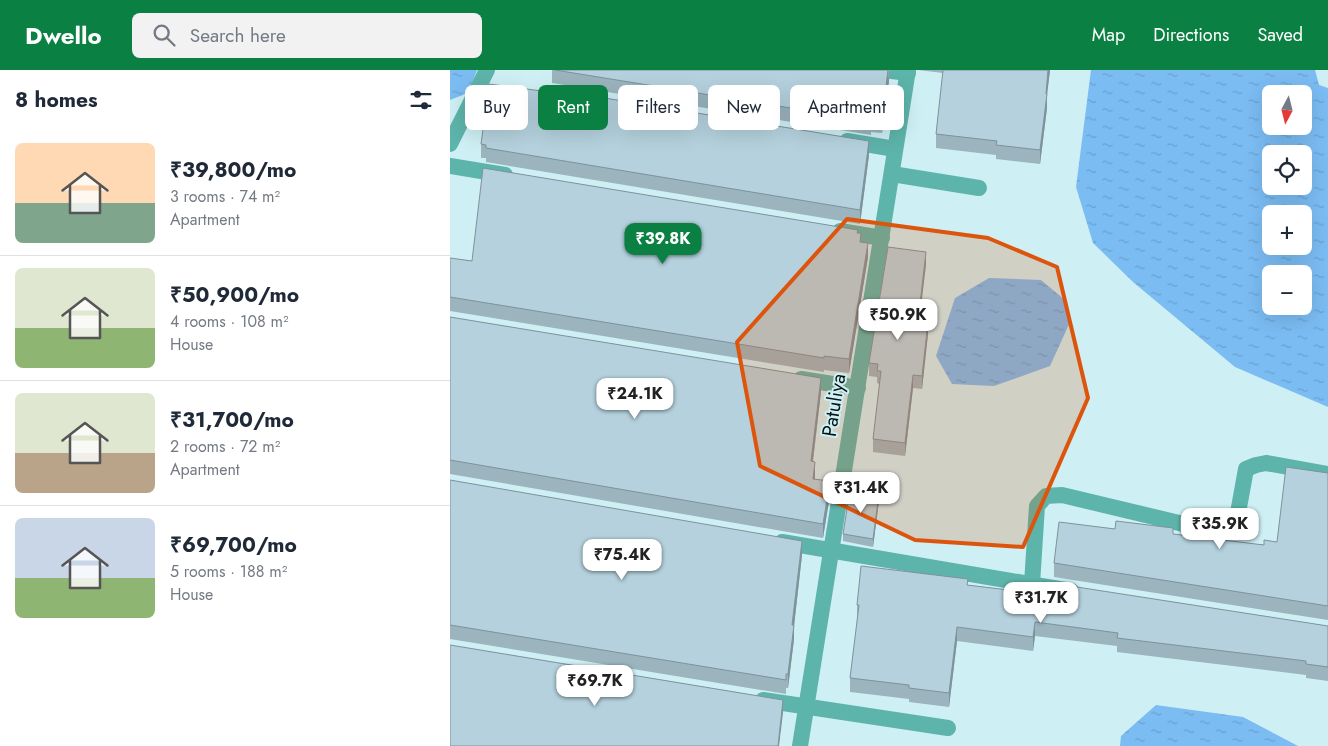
<!DOCTYPE html>
<html lang="en">
<head>
<meta charset="utf-8">
<style>
  body { margin:0; font-family:Jost,sans-serif; background:#f2f2f3; color:#1f2937; height:100vh; display:flex; flex-direction:column; font-size:19px; white-space:nowrap }
  * { box-sizing:border-box; margin:0 }
  p { font-size:16px; color:#747a83 }
  .icon { flex:none; width:28px; height:28px; fill:none; stroke:currentColor; stroke-width:2; stroke-linecap:round; stroke-linejoin:round }
  .map { position:relative; flex:1; overflow:hidden }
  .side { display:flex; flex-direction:column; background:#fff; width:450px }
  .side>* { flex:none }
  .banner { position:absolute; left:15px; top:15px; width:475px; height:45px; display:flex; gap:10px }
  .needle { width:32px; rotate:187deg }
  .fabs { position:absolute; left:812px; top:15px; display:grid; gap:10px }
  .fabs a { display:grid; place-items:center; width:50px; height:50px; border-radius:8px; background:#fff; box-shadow:0 5px 20px #0002; font-size:25px }
  .price { position:absolute; translate:-50% -42px; padding:0 11px; border-radius:10px; background:#fff; color:#222; font-size:16px; line-height:32px; filter:drop-shadow(0 1px 2px #0008) }
  .price::after { content:''; position:absolute; left:50%; top:30px; width:15px; height:11px; margin-left:-8px; background:inherit; clip-path:polygon(0 0,100% 0,50% 100%) }
  .price.selected { background:#0b8043; color:#fff }
  ul { padding:0; list-style:none }
  li { display:flex; align-items:center; gap:15px; height:125px; padding:0 15px }
  li+li { border-top:1px solid #e0e1e3 }
  li span { display:grid; place-items:center; flex:none; width:140px; height:100px; border-radius:8px; color:#555 }
  li>.icon { margin-inline-start:auto }
  span .icon { width:60px; height:60px; fill:#fffc; stroke-width:1 }
  li b { font-size:21px }
  h2 { display:flex; justify-content:space-between; align-items:center; height:60px; padding:0 15px; font-size:21px }
  .chip { padding:0 18px; border-radius:8px; background:#fff; box-shadow:0 5px 20px #0002; font-size:18px; line-height:45px }
  .chip.selected { background:#0b8043; color:#fff }
  header { display:flex; align-items:center; gap:30px; box-sizing:border-box; height:70px; padding:0 25px; background:#0b8043; color:#fff }
  header strong { font-size:24px }
  nav { display:flex; gap:28px; margin-inline-start:auto; font-size:18px }
  .search { width:350px; height:45px; background:#f2f2f3; display:flex; align-items:center; gap:12px; box-sizing:border-box; padding:0 18px; border-radius:8px; color:#747a83; font-size:19px }
  main { display:flex; flex:1; min-height:0 }
  .map>svg:first-child { display:block }
  .water { fill:url(#water-ripples); fill-rule:evenodd }
  .lines { fill:none; stroke-linecap:round; stroke-linejoin:round }
  .service { stroke:#5db4aa; stroke-width:16 }
  .wall { fill:#9bb4be }
  .shaded-wall { fill:#7e929b }
  .building { fill:#b4d1dd; stroke:#7e929b }
  .marked { fill:#dd550c; fill-opacity:0.2; stroke:#dd550c; stroke-width:4; stroke-linejoin:round }
  .labels { text-anchor:middle; dominant-baseline:central; stroke-width:4; stroke-linejoin:round; paint-order:stroke }
  .street-label { font-size:20px; fill:#061113; stroke:#ceeff4 }
</style>
</head>
<body>
<header>
<strong>Dwello</strong>
<div class="search"><svg class="icon" aria-label="search" viewBox="0 0 24 24"><circle cx="10" cy="10" r="6"/><path d="M15 15l6 6"/></svg>Search here</div>
<nav><a>Map</a><a>Directions</a><a>Saved</a></nav>
</header>
<main>
<section class="side">
<h2>8 homes<svg class="icon" aria-label="filters" viewBox="0 0 24 24"><path d="M4 7h16M4 17h16"/><circle cx="9" cy="7" r="2"/><circle cx="15" cy="17" r="2"/></svg></h2>
<ul>
<li><span style="background:linear-gradient(#ffd9b3 60%,#7fa58c 0)"><svg class="icon" aria-label="home" viewBox="0 0 24 24"><path d="M3 11l9-7 9 7M6 9v11h12V9"/></svg></span><div><b>₹39,800/mo</b><p>3 rooms · 74 m²</p><p>Apartment</p></div></li>
<li><span style="background:linear-gradient(#dfe7d0 60%,#8fb573 0)"><svg class="icon" aria-label="home" viewBox="0 0 24 24"><path d="M3 11l9-7 9 7M6 9v11h12V9"/></svg></span><div><b>₹50,900/mo</b><p>4 rooms · 108 m²</p><p>House</p></div></li>
<li><span style="background:linear-gradient(#dfe7d0 60%,#b9a48a 0)"><svg class="icon" aria-label="home" viewBox="0 0 24 24"><path d="M3 11l9-7 9 7M6 9v11h12V9"/></svg></span><div><b>₹31,700/mo</b><p>2 rooms · 72 m²</p><p>Apartment</p></div></li>
<li><span style="background:linear-gradient(#c9d6e8 60%,#8fb573 0)"><svg class="icon" aria-label="home" viewBox="0 0 24 24"><path d="M3 11l9-7 9 7M6 9v11h12V9"/></svg></span><div><b>₹69,700/mo</b><p>5 rooms · 188 m²</p><p>House</p></div></li>
</ul>
</section>
<div class="map">
<svg width="878" height="676" viewBox="0 0 878 676">
  <defs>
    <pattern id="water-ripples" width="26" height="14" patternUnits="userSpaceOnUse" patternTransform="scale(1.25)"><rect width="26" height="14" fill="#7bbcf3"/><path d="M2 4q2-2 4 0t4 0M15 11q2-2 4 0t4 0" fill="none" stroke="#69a1cf"/></pattern>
  </defs>
  <rect width="100%" height="100%" fill="#ceeff4"/>
  <g class="water">
    <path d="M0,0H27L18,23L0,30Z"/>
    <path d="M641,0H865L869,15L878,18V337L785,297L683,212L643,173L626,117ZM821,24H854V56H821ZM821,84H854V116H821ZM821,144H854V176H821ZM821,204H854V236H821Z"/>
    <path d="M539,208L591,210L616,231L621,250L600,296L544,316L502,314L486,286L505,228Z"/>
    <path d="M706,635L793,647L848,676H670L671,666Z"/>
  </g>
  <g class="lines">
    <g class="service">
      <path d="M434,0L458,3"/>
      <path d="M397,71L445,79"/>
      <path d="M0,74L37,0"/>
      <path d="M0,96L55,105"/>
      <path d="M442,104L529,118"/>
      <path d="M390,161L432,168"/>
      <path d="M351,309L408,318"/>
      <path d="M332,472L621,521"/>
      <path d="M582,514L587,436L596,426L612,425L771,463L781,459L786,454L796,399L806,395L816,393L878,404"/>
      <path d="M313,630L498,658"/>
      <path d="M350,676L458,0"/>
    </g>
  </g>
  <g class="wall">
    <path d="M102,0H439V11L432,63L421,62V65L102,13Z"/>
    <path d="M468,0H600L597,25V38L590,94L546,89V85L486,78V64L493,3Z"/>
    <path d="M31,74L419,85L410,154L36,92V88H31Z"/>
    <path d="M408,163L411,172L418,187L399,303L374,300V302L0,241V188L22,191Z"/>
    <path d="M476,194L469,251L478,264L472,319L463,318L455,386L423,382V369L430,314L427,313V307L419,306V293Z"/>
    <path d="M0,247L371,322L363,392L365,406V409L380,425L373,468L0,404Z"/>
    <path d="M878,403V550L604,507V493L665,459L723,464L814,475L827,472Z"/>
    <path d="M0,410L352,485L344,556V569L338,618H336V624L0,569Z"/>
    <path d="M429,431L423,477L393,471V464Z"/>
    <path d="M518,515L600,525L878,556V611L856,608V605L667,582V576L585,566L583,581L507,571L499,637L459,632V629L400,622V608L408,549H407V535Z"/>
  </g>
  <g class="shaded-wall">
    <path d="M438,0L439,11L432,63V49Z"/>
    <path d="M598,0H600L597,25V38L590,94V80Z"/>
    <path d="M419,71V85L410,154V140Z"/>
    <path d="M418,173V187L399,303V289Z"/>
    <path d="M476,182V194L468,263V251Z"/>
    <path d="M478,252V264L472,319V306Z"/>
    <path d="M463,305V318L455,386V373Z"/>
    <path d="M371,308V322L361,405V391Z"/>
    <path d="M365,392V406L363,423V409Z"/>
    <path d="M380,411V425L373,468V454Z"/>
    <path d="M429,424V431L423,477V469Z"/>
    <path d="M352,471V485L344,556V569L338,618V604L342,555Z"/>
    <path d="M585,552V566L583,581V567Z"/>
    <path d="M507,557V571L499,637V623Z"/>
    <path d="M333,630V643L329,676H328Z"/>
  </g>
  <g class="building">
    <path d="M105,0H438L432,49L421,48V51Z"/>
    <path d="M493,0H598L596,24H597L590,80L546,75L547,71L486,64Z"/>
    <path d="M39,14L99,22V19L419,71L410,140L36,78V75L31,74Z"/>
    <path d="M33,98L408,160L407,163H411L410,172L418,173L399,289L374,286V288L0,227V188L22,191Z"/>
    <path d="M438,177L476,182L468,251L478,252L472,306L463,305L455,373L423,369L431,301H427L428,294L419,293Z"/>
    <path d="M0,247L371,308L361,391L365,392L363,409L380,411L373,454L0,390Z"/>
    <path d="M836,397L878,403V536L604,493L609,452L665,459L666,451L723,458V464L814,475V470L827,472Z"/>
    <path d="M0,410L352,471L342,555H344L338,604H336V610L0,555Z"/>
    <path d="M400,420L429,424L423,469L393,464Z"/>
    <path d="M411,496L518,509L517,515L600,525L601,513L878,556V597L856,594V591L667,568L668,563L585,552L583,567L507,557L499,623L459,618V615L400,608L409,535H407Z"/>
    <path d="M0,575L333,630L328,676H0Z"/>
  </g>
  <path class="marked" d="M397,149L538,168L607,197L638,328L573,477L465,470L310,396L287,272Z"/>
  <g class="labels">
    <g class="street-label">
      <text transform="translate(384 335) rotate(-81)">Patuliya</text>
    </g>
  </g>
</svg>
<div class="fabs">
<a><svg class="needle" viewBox="-14 -14 28 28"><path d="M0-13l5 13h-10z" fill="#e53935"/><path d="M0 13l5-13h-10z" fill="#747a83"/></svg></a>
<a><svg class="icon" aria-label="locate" viewBox="0 0 24 24"><circle cx="12" cy="12" r="6"/><path d="M12 2v4M12 18v4M2 12h4M18 12h4"/></svg></a>
<a>+</a>
<a>−</a>
</div>
<b class="price selected" style="left:213px;top:195px">₹39.8K</b>
<b class="price" style="left:448px;top:271px">₹50.9K</b>
<b class="price" style="left:185px;top:350px">₹24.1K</b>
<b class="price" style="left:411px;top:444px">₹31.4K</b>
<b class="price" style="left:770px;top:480px">₹35.9K</b>
<b class="price" style="left:172px;top:511px">₹75.4K</b>
<b class="price" style="left:591px;top:554px">₹31.7K</b>
<b class="price" style="left:145px;top:637px">₹69.7K</b>
<div class="banner">
<a class="chip">Buy</a>
<a class="chip selected">Rent</a>
<a class="chip">Filters</a>
<a class="chip">New</a>
<a class="chip">Apartment</a>
</div>
</div>
</main>
</body>
</html>
